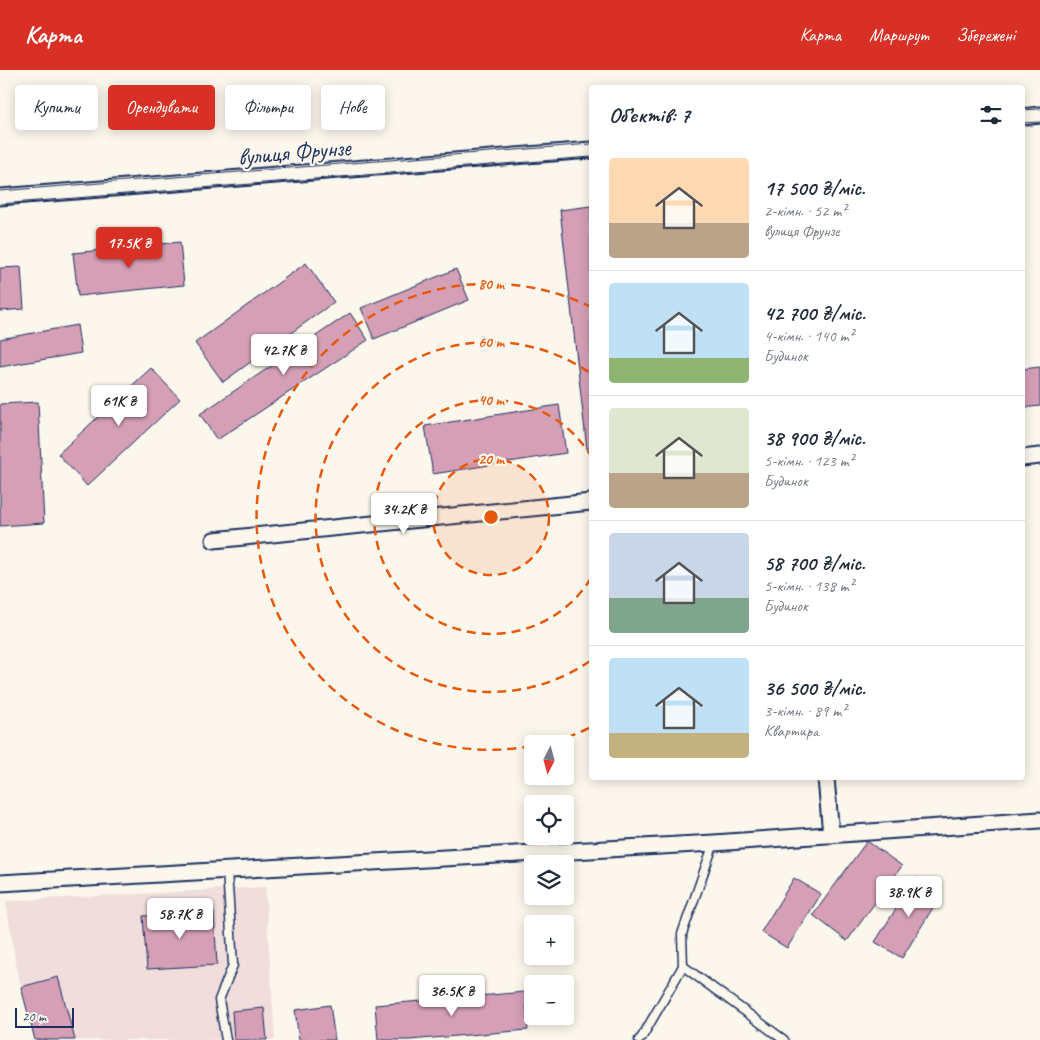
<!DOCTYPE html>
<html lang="uk">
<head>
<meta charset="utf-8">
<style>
  body { margin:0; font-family:Caveat,sans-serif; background:#f2f2f3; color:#1f2937; height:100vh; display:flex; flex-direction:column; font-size:19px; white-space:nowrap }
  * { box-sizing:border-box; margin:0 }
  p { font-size:16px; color:#747a83 }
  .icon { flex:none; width:28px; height:28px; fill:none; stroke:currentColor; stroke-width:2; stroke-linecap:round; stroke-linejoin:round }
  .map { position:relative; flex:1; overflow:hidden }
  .side { position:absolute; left:589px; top:15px; width:436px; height:695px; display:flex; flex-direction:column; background:#fff; border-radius:5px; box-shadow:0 2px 12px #0003 }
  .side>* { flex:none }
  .banner { position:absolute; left:15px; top:15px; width:475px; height:45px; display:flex; gap:10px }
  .needle { width:32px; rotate:186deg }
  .tools { position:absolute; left:524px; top:665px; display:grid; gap:10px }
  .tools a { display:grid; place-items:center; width:50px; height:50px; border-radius:5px; background:#fff; box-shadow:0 2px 12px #0003; font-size:25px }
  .scale { position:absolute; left:15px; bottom:12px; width:59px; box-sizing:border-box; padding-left:5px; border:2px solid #1b2f5e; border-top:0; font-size:14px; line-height:18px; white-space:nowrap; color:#1b2f5e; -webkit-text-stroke:4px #fbf7ec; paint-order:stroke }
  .price { position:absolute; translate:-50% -42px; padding:0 11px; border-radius:5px; background:#fff; color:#222; font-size:16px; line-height:32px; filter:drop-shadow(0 1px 2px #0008) }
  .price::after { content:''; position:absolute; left:50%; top:30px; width:15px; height:11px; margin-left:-8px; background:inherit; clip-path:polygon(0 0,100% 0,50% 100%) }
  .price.on { background:#d93025; color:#fff }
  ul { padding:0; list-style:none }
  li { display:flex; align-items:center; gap:15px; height:125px; padding:0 20px }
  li+li { border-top:1px solid #e0e1e3 }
  li span { display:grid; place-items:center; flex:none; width:140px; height:100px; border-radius:5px; color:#555 }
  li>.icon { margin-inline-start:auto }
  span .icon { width:60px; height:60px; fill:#fffc; stroke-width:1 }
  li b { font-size:21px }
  h2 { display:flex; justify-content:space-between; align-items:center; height:60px; padding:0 20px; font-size:21px }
  .tag { padding:0 18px; border-radius:5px; background:#fff; box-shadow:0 2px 12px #0003; font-size:18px; line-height:45px }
  .tag.on { background:#d93025; color:#fff }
  header { display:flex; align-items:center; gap:30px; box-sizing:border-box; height:70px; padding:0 25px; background:#d93025; color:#fff }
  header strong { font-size:24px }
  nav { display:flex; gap:28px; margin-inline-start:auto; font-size:18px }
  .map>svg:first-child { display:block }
  .built { fill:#f0dddc }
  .building { fill:#d59fb5; stroke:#1b2f5e }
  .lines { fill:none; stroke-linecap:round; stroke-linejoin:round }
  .lane-casing { stroke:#1b2f5e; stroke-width:11 }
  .street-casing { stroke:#1b2f5e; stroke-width:19 }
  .lane { stroke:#fbf7ec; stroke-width:8 }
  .street { stroke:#fbf7ec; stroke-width:15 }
  .tram { stroke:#1b2f5e; stroke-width:1 }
  .ring { fill:none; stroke:#e8590c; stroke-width:2.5; stroke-dasharray:9 6 }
  .labels { text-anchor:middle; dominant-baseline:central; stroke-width:4.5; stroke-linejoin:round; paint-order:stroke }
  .street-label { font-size:24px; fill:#1b2f5e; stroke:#fbf7ec }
  .centre { fill:#e8590c; stroke:#fbf7ec; stroke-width:2.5 }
  .ring-label { font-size:15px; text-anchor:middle; font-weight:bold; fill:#e8590c; stroke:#fbf7ec; stroke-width:4.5; stroke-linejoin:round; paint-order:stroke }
</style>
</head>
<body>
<header>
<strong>Карта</strong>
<nav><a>Карта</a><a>Маршрут</a><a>Збережені</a></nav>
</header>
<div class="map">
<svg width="1040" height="970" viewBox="0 0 1040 970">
  <rect width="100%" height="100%" fill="#fbf7ec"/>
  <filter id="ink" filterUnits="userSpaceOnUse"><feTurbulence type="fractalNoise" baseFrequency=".02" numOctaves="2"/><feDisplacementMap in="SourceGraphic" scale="10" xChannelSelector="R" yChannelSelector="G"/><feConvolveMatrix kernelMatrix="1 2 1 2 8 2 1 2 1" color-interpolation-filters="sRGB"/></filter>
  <g filter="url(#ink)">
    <path class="built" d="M265,817L275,970H37L17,901L6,831Z"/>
    <g class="building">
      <path d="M591,136V378L587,379L560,140Z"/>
      <path d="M180,172L184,215L78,226L73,183Z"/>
      <path d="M306,193L334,232L223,312L195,273Z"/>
      <path d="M21,197L24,239L0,241V198Z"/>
      <path d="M456,199L469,230L374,269L361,238Z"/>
      <path d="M350,243L368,270L217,370L200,344Z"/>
      <path d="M77,255L81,283L0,297V269Z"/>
      <path d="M1040,297V336L1022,338V299Z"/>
      <path d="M151,298L180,329L87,416L58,384Z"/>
      <path d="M38,332L44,453L0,456V334Z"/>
      <path d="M559,335L566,383L433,404L425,356Z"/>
      <path d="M867,771L902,796L847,871L813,845Z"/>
      <path d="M916,807L942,823L902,888L875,872Z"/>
      <path d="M794,808L821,824L787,878L761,862Z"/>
      <path d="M214,842L217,895L147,899L143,846Z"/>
      <path d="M58,907L75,970H35L21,917Z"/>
      <path d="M525,922L528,960L409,970H378L375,935Z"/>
      <path d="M330,935L335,970H299L295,940Z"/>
      <path d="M264,938L267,970H234L232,941Z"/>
    </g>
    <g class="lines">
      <g class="lane-casing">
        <g id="lane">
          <path d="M683,896L784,970"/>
          <path d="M226,970L219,930L233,895L227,801"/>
          <path d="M639,970L642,967L683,896L682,864L714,773"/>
        </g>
      </g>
      <g class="street-casing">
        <g id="street">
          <path d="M1022,47L1040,45"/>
          <path d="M0,127L591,80"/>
          <path d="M1022,388L1040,386"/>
          <path d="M214,470L591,432"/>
          <path d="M826,708L831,765"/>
          <path d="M0,813L714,773L1040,750"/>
        </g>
      </g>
      <use href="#lane" class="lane"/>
      <use href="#street" class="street"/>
      <g class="tram">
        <path d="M1022,40L1040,39"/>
        <path d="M1022,53L1040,52"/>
        <path d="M0,121L591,74"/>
        <path d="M0,134L591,87"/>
      </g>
    </g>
  </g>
  <circle cx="491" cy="447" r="58" fill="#e8590c" fill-opacity=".12"/>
  <g class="ring">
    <circle cx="491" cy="447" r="58"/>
    <path d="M591 508A117 117 0 1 1 591 386"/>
    <path d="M590 591A175 175 0 1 1 590 303"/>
    <path d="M589 658A233 233 0 0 1 545 674M531 676A233 233 0 1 1 589 236"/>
  </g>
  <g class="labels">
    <g class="street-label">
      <text transform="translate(294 82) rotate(-5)">вулиця Фрунзе</text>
    </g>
  </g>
  <circle cx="491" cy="447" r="8" class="centre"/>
  <g class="ring-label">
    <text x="491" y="219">80 m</text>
    <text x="491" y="277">60 m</text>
    <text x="491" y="335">40 m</text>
    <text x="491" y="394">20 m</text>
  </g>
</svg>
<div class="tools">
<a><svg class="needle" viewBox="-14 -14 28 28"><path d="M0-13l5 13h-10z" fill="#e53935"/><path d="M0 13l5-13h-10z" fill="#747a83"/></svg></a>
<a><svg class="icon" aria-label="locate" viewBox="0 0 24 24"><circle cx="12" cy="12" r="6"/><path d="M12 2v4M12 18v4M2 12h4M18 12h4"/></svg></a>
<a><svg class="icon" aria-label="layers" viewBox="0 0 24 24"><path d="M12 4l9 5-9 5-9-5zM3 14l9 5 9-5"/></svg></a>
<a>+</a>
<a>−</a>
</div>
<div class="scale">20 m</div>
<b class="price on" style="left:129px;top:199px">17.5K ₴</b>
<b class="price" style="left:284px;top:306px">42.7K ₴</b>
<b class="price" style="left:119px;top:357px">61K ₴</b>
<b class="price" style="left:404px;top:465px">34.2K ₴</b>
<b class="price" style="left:909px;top:848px">38.9K ₴</b>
<b class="price" style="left:180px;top:870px">58.7K ₴</b>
<b class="price" style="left:452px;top:947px">36.5K ₴</b>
<div class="banner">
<a class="tag">Купити</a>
<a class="tag on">Орендувати</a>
<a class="tag">Фільтри</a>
<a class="tag">Нове</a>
</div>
<section class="side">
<h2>Об’єктів: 7<svg class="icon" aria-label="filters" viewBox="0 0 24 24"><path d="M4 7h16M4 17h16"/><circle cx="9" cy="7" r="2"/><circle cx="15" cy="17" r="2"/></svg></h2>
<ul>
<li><span style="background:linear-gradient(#ffd9b3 65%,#b9a48a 0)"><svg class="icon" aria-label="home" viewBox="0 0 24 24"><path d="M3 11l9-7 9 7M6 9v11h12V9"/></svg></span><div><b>17 500 ₴/міс.</b><p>2-кімн. · 52 m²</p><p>вулиця Фрунзе</p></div></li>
<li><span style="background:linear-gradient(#bfe0f5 75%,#8fb573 0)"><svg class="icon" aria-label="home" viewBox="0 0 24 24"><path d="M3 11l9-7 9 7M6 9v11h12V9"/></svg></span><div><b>42 700 ₴/міс.</b><p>4-кімн. · 140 m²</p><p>Будинок</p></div></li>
<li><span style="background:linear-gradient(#dfe7d0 65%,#b9a48a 0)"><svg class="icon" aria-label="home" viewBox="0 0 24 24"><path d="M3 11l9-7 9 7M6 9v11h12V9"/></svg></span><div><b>38 900 ₴/міс.</b><p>5-кімн. · 123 m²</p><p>Будинок</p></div></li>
<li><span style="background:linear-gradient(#c9d6e8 65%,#7fa58c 0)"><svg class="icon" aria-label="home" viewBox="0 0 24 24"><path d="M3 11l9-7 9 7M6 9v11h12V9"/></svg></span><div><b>58 700 ₴/міс.</b><p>5-кімн. · 138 m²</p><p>Будинок</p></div></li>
<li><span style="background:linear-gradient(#bfe0f5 75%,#c2b280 0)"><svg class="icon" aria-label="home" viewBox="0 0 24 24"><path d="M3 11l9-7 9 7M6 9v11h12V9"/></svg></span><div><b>36 500 ₴/міс.</b><p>3-кімн. · 89 m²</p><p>Квартира</p></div></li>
</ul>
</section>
</div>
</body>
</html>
